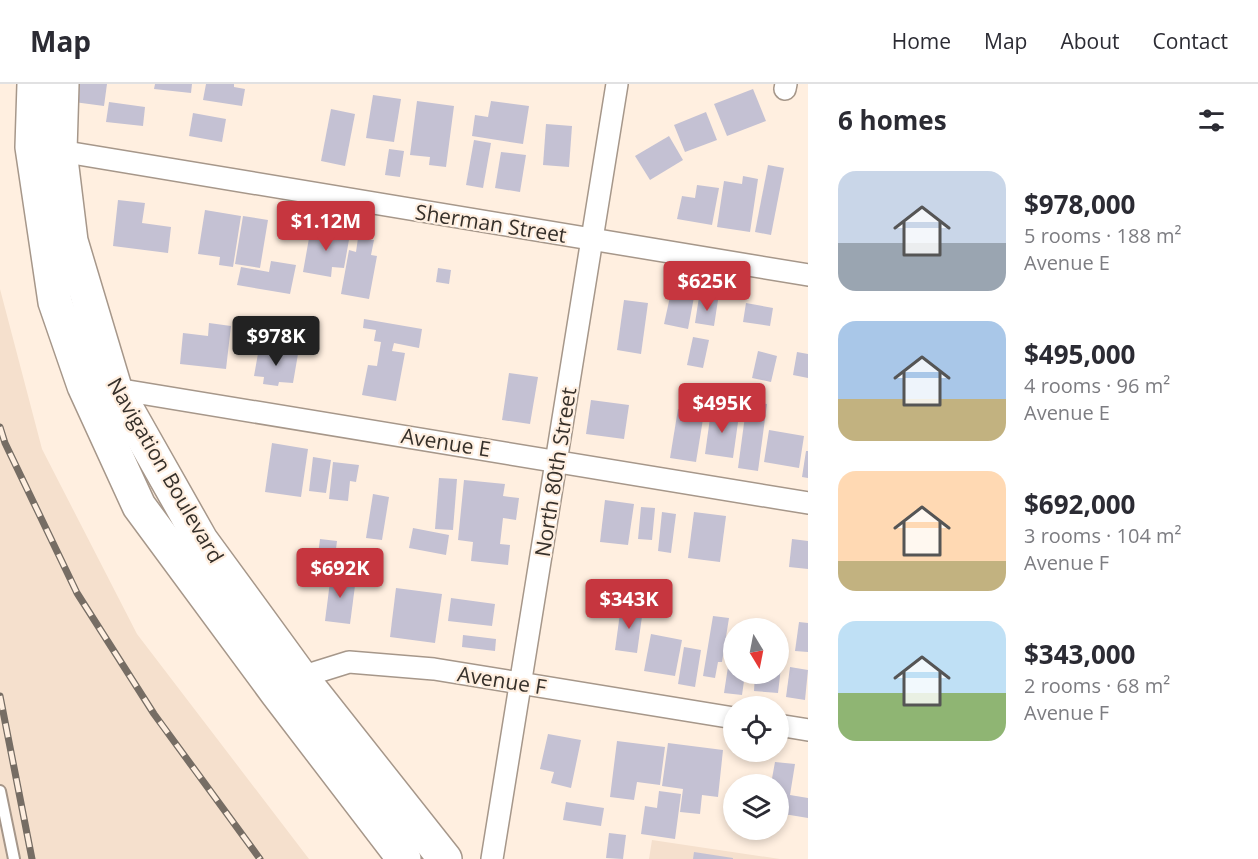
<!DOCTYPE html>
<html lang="en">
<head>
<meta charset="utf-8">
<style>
  body { margin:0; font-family:"Open Sans",sans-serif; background:#f2f2f3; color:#2b2b33; height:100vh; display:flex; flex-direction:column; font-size:22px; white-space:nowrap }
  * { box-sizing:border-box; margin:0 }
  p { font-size:20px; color:#7c7c81 }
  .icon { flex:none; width:33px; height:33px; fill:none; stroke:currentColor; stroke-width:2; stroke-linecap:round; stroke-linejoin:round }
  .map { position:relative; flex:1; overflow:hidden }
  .drawer { display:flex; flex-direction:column; background:#fff; width:450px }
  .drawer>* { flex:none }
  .needle { width:39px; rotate:170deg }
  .buttons { position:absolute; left:723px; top:534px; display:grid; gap:12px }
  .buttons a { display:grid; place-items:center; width:66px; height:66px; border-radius:50%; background:#fff; box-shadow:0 3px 9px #0003; font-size:30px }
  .price { position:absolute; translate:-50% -51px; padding:0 14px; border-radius:6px; background:#c6363f; color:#fff; font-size:20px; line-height:39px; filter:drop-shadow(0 2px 3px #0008) }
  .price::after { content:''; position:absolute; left:50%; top:36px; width:18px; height:14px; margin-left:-9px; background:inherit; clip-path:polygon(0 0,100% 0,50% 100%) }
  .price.current { background:#222; color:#fff }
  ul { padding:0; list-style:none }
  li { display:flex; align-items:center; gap:18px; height:150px; padding:0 30px }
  li span { display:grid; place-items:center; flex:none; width:168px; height:120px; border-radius:18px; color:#555 }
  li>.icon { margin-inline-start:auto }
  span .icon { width:72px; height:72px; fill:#fffc; stroke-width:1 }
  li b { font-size:26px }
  h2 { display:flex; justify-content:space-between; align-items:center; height:72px; padding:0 30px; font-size:26px }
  header { display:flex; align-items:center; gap:36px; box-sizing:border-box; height:84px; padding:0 30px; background:#fff; border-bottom:2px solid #e1e1e2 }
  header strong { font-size:28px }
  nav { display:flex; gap:33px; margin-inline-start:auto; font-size:21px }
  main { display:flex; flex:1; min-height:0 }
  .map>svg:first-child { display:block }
  .built { fill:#f5e0cd }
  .building { fill:#c4c1d3 }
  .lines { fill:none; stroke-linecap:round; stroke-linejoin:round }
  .lane-casing { stroke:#a6978a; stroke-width:14 }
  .street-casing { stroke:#a6978a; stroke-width:24 }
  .primary-casing { stroke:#a6978a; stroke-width:36 }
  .lane { stroke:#fff; stroke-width:10 }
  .street { stroke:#fff; stroke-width:21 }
  .primary { stroke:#fff; stroke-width:33 }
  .rail-casing { stroke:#766d64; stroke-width:7 }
  .rail { stroke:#ffefe0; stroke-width:4.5; stroke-dasharray:14; stroke-linecap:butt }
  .labels { text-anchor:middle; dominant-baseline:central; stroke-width:4.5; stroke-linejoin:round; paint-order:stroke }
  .street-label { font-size:21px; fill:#36302a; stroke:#ffefe0 }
</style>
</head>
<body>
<header>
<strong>Map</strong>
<nav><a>Home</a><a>Map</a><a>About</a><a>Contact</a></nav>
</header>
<main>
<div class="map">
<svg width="808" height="775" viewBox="0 0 808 775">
  <rect width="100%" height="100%" fill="#ffefe0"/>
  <g class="built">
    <path d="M0,205L42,365L137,550L309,775H0Z"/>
    <path d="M652,756L780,775H649Z"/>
  </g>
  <g class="building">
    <path d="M77,0H107L104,22L74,18Z"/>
    <path d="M155,0H192L191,9L154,5Z"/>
    <path d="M206,0H234V3L245,5L242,22L203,16Z"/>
    <path d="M753,5L766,37L727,52L714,20Z"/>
    <path d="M373,11L401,15L394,58L366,54Z"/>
    <path d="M417,17L454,22L446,83L429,81L430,73L410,71Z"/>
    <path d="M491,17L529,22L523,60L472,52L475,31L488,33Z"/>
    <path d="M109,18L145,23L143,42L106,38Z"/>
    <path d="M331,25L355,30L345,82L321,77Z"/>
    <path d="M706,28L717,56L685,68L674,41Z"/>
    <path d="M193,29L226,35L222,58L189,52Z"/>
    <path d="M546,40L572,42L569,83L543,81Z"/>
    <path d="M669,52L683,76L650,96L635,72Z"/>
    <path d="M474,56L491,59L483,104L466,101Z"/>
    <path d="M389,65L404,67L400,93L385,91Z"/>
    <path d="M501,68L526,71L520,108L495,104Z"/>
    <path d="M768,81L784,84L771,151L755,148Z"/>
    <path d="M743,92L758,95L750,148L717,143L724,97L742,100Z"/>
    <path d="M697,101L719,104L712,141L677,135L682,112L695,114Z"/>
    <path d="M118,116L145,119L142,139L171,143L168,169L113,162Z"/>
    <path d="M205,126L241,132L233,183L219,181L220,173L198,170Z"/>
    <path d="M243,132L268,136L260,184L235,180Z"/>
    <path d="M311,143L350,150L344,184L332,183L331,193L303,188Z"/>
    <path d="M358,154L374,156L371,171L377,172L369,215L341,210L349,166L356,168Z"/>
    <path d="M271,177L296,181L290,210L237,201L241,183L269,188Z"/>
    <path d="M438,184L451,186L449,200L436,198Z"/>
    <path d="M671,208L694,213L688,245L664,240Z"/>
    <path d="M699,213L718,216L714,242L695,239Z"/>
    <path d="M624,216L648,219L641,270L617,266Z"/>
    <path d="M746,219L773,224L770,242L743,238Z"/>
    <path d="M364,235L422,245L419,264L394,259L392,267L405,269L396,317L362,311L368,281L377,282L381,258L374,257L376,246L363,244Z"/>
    <path d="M209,239L231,242L226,285L180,280L183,249L208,252Z"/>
    <path d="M693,253L709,256L703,284L687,281Z"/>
    <path d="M259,264L298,270L293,299L279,298L278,302L263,300L264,293L254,292Z"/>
    <path d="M758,267L777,272L771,298L752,294Z"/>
    <path d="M797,268L808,270V294L793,291Z"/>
    <path d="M509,289L538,293L530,340L502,336Z"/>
    <path d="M591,316L629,321L624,355L586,350Z"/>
    <path d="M747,317L767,320L758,387L738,384Z"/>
    <path d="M678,325L704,329L696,378L670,374Z"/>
    <path d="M711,327L739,331L733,374L705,370Z"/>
    <path d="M769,346L804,352L799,384L764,378Z"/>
    <path d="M272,359L308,365L301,413L265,408Z"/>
    <path d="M806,367H808V394L802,393Z"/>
    <path d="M313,373L331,376L326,409L309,407Z"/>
    <path d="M333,378L359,381L356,398L350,397L348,417L329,415Z"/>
    <path d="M439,394L457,395L453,446L435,445Z"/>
    <path d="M464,396L505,400L503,412L519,414L516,436L503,434L500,460L510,461L508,481L471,477L473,458L458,456Z"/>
    <path d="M373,410L389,413L382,456L366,454Z"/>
    <path d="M605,416L634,420L628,461L600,458Z"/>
    <path d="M641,423L655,424L652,456L638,455Z"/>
    <path d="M662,428L676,430L671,469L658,467Z"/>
    <path d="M694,428L726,432L720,478L688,474Z"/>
    <path d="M413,444L449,451L446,471L409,464Z"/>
    <path d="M320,455L337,457L334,481L317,479Z"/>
    <path d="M792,455L808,457V485L789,483Z"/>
    <path d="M331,490L356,494L350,540L325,537Z"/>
    <path d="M396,504L442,510L435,559L390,553Z"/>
    <path d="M451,514L495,520L492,542L448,537Z"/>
    <path d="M621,522L643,525L637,569L615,566Z"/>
    <path d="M713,532L729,534L722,578H718L715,594L703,592Z"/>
    <path d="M799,538L808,539V568L795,567Z"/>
    <path d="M651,550L682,556L675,592L644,587Z"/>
    <path d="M463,551L496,555L495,567L462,563Z"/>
    <path d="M684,563L701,566L695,603L678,600Z"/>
    <path d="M731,563H734V590H745L742,611L724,609Z"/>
    <path d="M778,566H783L778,609L754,607L755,590H778Z"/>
    <path d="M790,583L808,586L805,616L786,613Z"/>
    <path d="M548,650L581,656L571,704L551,699L554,688L540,685Z"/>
    <path d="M617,657L665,663L660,701L637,698L634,716L610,713Z"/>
    <path d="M668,659L723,666L718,713L702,711L700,730L680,728L683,705L662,702Z"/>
    <path d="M775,678L795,680L790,711L808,714V734L778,729V700H771Z"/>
    <path d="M659,707L681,710L675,755L641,750L645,722L657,724Z"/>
    <path d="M566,718L604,724L601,742L563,736Z"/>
    <path d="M609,749L626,751L623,775L606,774Z"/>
    <path d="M694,768L733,774V775H693Z"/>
  </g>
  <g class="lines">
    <g class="lane-casing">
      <path id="lane" d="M0,707L14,775"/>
    </g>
    <g class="street-casing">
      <g id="street">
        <path d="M785,5L786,0"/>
        <path d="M48,65L808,191"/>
        <path d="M110,304L808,419"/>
        <path d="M292,599L301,593L349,578L434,585L734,634"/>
        <path d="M778,641L808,646"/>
        <path d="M492,775L617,0"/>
      </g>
    </g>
    <g class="primary-casing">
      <g id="primary">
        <path d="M34,0L32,63L55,218L84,302L139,422L277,609L404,775"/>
        <path d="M62,0L60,67L71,157L115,304L201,456L301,593L445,775"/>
      </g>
    </g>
    <use href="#lane" class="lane"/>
    <use href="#street" class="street"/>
    <use href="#primary" class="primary"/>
    <g class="rail-casing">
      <g id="rail">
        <path d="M0,343L5,359L77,509L154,630L260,775"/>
        <path d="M0,612L32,775"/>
      </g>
    </g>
    <use href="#rail" class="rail"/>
  </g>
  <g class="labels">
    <g class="street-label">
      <text transform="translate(491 139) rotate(9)">Sherman Street</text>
      <text transform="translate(446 358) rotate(9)">Avenue E</text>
      <text transform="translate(166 386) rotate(60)">Navigation Boulevard</text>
      <text transform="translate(555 388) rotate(-81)">North 80th Street</text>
      <text transform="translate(502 596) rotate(9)">Avenue F</text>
    </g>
  </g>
</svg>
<div class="buttons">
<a><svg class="needle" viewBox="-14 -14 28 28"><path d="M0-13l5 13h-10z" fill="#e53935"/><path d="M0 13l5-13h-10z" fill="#7c7c81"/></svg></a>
<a><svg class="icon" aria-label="locate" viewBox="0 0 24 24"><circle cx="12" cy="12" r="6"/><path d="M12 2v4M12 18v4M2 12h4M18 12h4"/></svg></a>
<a><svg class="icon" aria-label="layers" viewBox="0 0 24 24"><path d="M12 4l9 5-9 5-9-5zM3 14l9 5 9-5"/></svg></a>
</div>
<b class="price" style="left:326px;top:168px">$1.12M</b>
<b class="price" style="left:707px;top:228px">$625K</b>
<b class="price current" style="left:276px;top:283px">$978K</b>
<b class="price" style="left:722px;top:350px">$495K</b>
<b class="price" style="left:340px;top:515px">$692K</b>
<b class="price" style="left:629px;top:546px">$343K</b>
</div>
<section class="drawer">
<h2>6 homes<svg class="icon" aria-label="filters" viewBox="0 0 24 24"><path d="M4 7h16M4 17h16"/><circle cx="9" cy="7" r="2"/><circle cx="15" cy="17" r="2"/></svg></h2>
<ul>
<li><span style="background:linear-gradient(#c9d6e8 60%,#9aa5b1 0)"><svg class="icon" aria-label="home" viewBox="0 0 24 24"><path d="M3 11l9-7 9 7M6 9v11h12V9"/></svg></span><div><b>$978,000</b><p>5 rooms · 188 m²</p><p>Avenue E</p></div></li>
<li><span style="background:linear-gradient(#a9c7e8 65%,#c2b280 0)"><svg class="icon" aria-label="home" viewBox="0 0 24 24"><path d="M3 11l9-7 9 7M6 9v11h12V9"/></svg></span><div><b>$495,000</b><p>4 rooms · 96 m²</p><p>Avenue E</p></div></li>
<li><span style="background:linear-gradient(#ffd9b3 75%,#c2b280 0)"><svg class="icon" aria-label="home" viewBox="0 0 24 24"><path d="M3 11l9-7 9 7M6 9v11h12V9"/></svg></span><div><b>$692,000</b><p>3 rooms · 104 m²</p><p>Avenue F</p></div></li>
<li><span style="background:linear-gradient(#bfe0f5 60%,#8fb573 0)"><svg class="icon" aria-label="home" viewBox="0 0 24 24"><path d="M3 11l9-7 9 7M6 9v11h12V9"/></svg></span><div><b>$343,000</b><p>2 rooms · 68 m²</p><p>Avenue F</p></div></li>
</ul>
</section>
</main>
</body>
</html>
